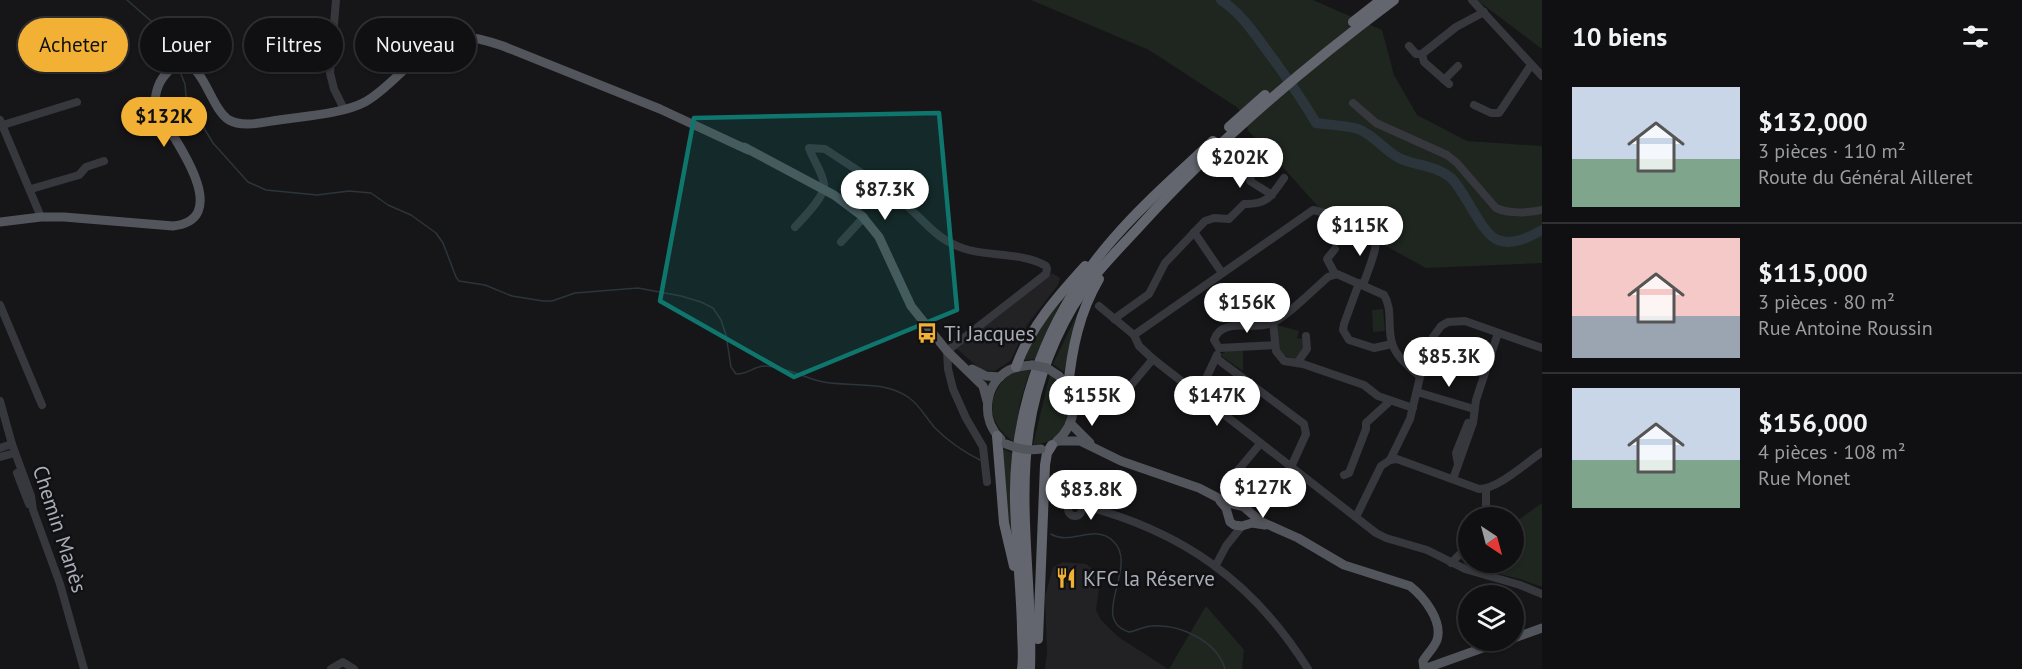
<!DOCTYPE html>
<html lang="fr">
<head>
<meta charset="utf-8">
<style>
  body { margin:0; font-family:"PT Sans",sans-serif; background:#1e1e20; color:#f1f3f6; height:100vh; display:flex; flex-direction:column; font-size:22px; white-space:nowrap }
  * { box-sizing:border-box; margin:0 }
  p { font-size:20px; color:#9c9d9f }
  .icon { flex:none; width:33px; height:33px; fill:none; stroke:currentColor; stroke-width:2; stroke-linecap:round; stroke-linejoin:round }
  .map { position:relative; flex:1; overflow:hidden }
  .panel { display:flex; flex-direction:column; background:#101012; width:480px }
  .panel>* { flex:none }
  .top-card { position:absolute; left:18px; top:18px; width:570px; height:54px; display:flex; gap:12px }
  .needle { width:39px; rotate:144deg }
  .tools { position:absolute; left:1458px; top:507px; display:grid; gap:12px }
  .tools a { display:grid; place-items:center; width:66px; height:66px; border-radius:50%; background:#101012; box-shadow:0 2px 4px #0004,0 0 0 2px #303032; font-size:30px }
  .price { position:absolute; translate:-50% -51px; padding:0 14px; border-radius:21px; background:#fff; color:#222; font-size:20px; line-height:39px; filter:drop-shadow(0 2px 3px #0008) }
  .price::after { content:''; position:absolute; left:50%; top:36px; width:18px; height:14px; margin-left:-9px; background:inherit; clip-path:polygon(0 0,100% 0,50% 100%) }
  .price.current { background:#f2b134; color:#111 }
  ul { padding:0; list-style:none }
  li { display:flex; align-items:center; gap:18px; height:150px; padding:0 30px }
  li+li { border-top:2px solid #303032 }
  li span { display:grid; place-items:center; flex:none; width:168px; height:120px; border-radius:0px; color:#555 }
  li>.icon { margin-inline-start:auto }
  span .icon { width:72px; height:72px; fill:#fffc; stroke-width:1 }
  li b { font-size:26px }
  h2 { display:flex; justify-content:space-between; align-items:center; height:72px; padding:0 30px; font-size:26px }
  .chip { padding:0 21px; border-radius:27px; background:#101012; box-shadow:0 2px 4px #0004,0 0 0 2px #303032; font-size:21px; line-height:54px }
  .chip.current { background:#f2b134; color:#111 }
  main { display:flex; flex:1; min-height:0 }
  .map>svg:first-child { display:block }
  .built { fill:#222225 }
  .green { fill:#1e261f }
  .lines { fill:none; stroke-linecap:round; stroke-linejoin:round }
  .stream { stroke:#2c353c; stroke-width:1.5 }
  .river { stroke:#2c353c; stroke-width:10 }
  .minor { stroke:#37383d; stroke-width:8 }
  .major { stroke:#53555c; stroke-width:9 }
  .highway { stroke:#63666e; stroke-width:10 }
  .major-bridge { stroke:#53555c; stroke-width:9 }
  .marked { fill:#0f766e; fill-opacity:0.2; stroke:#0f766e; stroke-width:4.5; stroke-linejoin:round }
  .labels { text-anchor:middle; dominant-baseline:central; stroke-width:5; stroke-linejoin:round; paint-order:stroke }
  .poi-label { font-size:21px; fill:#a8adb8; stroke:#111113; text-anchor:start }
  .street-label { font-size:21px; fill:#a8adb8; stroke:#111113 }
</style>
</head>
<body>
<main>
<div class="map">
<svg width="1542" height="669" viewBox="0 0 1542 669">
  <rect width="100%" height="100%" fill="#161618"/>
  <g class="built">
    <path d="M1052,273L1060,278L1058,285L1027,325L1011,360L1006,364L994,371L981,370L956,348Z"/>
    <path d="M1063,562L1086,564L1096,572L1100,581L1096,610L1101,620L1117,636L1168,669H1045L1047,654L1045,596L1053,567Z"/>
  </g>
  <g class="green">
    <path d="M1031,0H1313L1382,30L1394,75L1417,115L1467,141L1542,146V263L1426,268L1322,211L1264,146L1249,132L1238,108L1149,50Z"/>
    <path d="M1477,0H1542V49Z"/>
    <path d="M1067,290L1069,292L1063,301H1061L1035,359L1025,360L1024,358L1032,338Z"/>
    <path d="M1080,308L1064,372L1053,364Z"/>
    <path d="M1383,309L1385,331L1373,332L1372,310Z"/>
    <path d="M1277,325L1299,331L1297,338L1304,339V349L1295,360C1273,352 1278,347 1277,325Z"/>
    <path d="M1243,350V371L1220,355L1226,351Z"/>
    <path d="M1030,370L1020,403L1014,442C994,429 985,407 999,386C1003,380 1009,373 1016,371C1020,370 1026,370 1030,370Z"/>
    <path d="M1050,374C1072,392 1077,422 1051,440C1046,443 1039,444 1033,445Z"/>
    <path d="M1003,449L1012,453L1010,486L1012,538L1004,500Z"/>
    <path d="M1542,503V587L1520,579L1462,565L1468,559V562H1514V523Z"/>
    <path d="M1206,606L1244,650L1242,669H1169Z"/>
  </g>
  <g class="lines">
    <g class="stream">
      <path d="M127,0L151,21L165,40L176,62"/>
      <path d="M179,69L185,84L187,108L199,120L213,143L248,182L266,190L317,195L349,191L371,193L388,205L411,215L436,233L443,243L456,277L459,281L485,285L512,296L543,301H552L575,293L638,288L681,296L701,302L713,308L721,320L726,335L731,367L736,374C748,375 755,365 766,366C785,367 801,376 819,381C847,388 882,379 908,397C920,405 926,418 935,428C948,441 964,452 980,460"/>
      <path d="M1051,534C1070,546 1096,523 1113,541C1140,566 1088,619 1129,632C1137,631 1144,626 1152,626C1180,624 1217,641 1225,669"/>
    </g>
    <path class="river" d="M1221,0C1244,15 1257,38 1274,60C1289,81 1303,100 1316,123C1329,125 1345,125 1358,129C1373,134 1385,151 1399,158C1416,166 1436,165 1451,178C1466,192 1481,234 1498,240C1513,246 1529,237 1542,230"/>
    <g class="minor">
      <path d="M336,0L330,73L334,89L344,109"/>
      <path d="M1472,0L1542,76"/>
      <path d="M1409,46L1416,54H1422"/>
      <path d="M1444,80L1458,66"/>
      <path d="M1449,84L1424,62L1422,54L1456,27L1484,12"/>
      <path d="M1353,103L1376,123L1447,155L1457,163L1496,208C1509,214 1528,213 1542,210"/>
      <path d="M1474,105L1491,113H1499L1531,65"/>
      <path d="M0,120L41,217"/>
      <path d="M3,125L77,102"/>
      <path d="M1256,167L1251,175L1250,181L1272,195"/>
      <path d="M31,189L79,175L86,167L104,161"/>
      <path d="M795,227C803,218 826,196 824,184C822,171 813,160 809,148L825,149C852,167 882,185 907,206C922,219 935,236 953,244C981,259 1019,250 1046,266L1047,269L1046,274L947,351L948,369L953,389L966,418L983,447L987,482"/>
      <path d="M1194,232L1222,273"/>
      <path d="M841,242L864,217"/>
      <path d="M1335,249L1327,259L1335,274"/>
      <path d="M1359,283L1344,324L1343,330L1349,340L1374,348L1392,344"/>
      <path d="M1363,285C1368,270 1383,238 1374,224"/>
      <path d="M0,305L42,405"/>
      <path d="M1099,306L1134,335L1139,346L1153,359L1376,533L1386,538L1427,550L1465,569L1520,585L1542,594"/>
      <path d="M1114,319L1149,294L1165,263L1205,221L1214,218L1229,219L1244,204C1268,205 1272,195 1284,178"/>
      <path d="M1273,322L1276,351L1284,361L1303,364L1364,385L1378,396L1413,408"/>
      <path d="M1134,335L1313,210L1325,213"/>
      <path d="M1219,348L1214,340C1222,317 1251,330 1269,324C1285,319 1314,289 1328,277L1337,274L1384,295C1393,309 1387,327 1392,343C1396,357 1410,367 1420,377"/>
      <path d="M1219,348L1275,345"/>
      <path d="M1216,358L1304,424L1306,434L1291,467"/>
      <path d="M1297,363L1307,349L1306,336"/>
      <path d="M1417,392L1474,409"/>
      <path d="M1198,396L1217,355"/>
      <path d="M0,401L12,444L31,496L33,510L60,584L84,669"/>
      <path d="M1116,403L1153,359"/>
      <path d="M0,448L12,444"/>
      <path d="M0,457L15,453"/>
      <path d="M1390,460L1397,459L1479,489C1498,489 1526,463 1542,452"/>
      <path d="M1458,464L1456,453L1468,423"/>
      <path d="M17,473L29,504"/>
      <path d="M1344,475L1349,473L1366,429V423L1390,401"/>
      <path d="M1453,479L1473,423L1476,400L1498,333"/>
      <path d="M1224,487L1260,444"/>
      <path d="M1486,489V518"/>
      <circle cx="1075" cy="509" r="7"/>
      <path d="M1081,505C1182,531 1253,581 1308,669"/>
      <path d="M1356,517L1381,466L1390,460L1410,419L1420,377L1433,337L1441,326L1448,322L1465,321L1542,348"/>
      <path d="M1451,563L1468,546"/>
      <path d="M1216,565L1226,546L1242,526"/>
      <path d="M331,669L343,662L354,669"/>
    </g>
    <g class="major">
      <path d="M744,147L834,195L862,216L879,237L911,306L947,351L983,386L987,401"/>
      <path d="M0,222L41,217H64L173,226C236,219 172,135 156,109C152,89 166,62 189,64C207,77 213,110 229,120C243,128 264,122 279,120C305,116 342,114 365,102C395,86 423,40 458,37C473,36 489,41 503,46L660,109L748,150"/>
      <path d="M972,369L986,376L1000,377"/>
      <path d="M1070,423L1090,443"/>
      <path d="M1001,439C980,420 984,384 1009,370C1017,366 1025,366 1032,365"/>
      <path d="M1057,441H1080L1121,461L1199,488L1228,503L1244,507L1260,521L1298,538L1344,565L1410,586C1424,597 1443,621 1437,640C1434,648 1427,654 1423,661L1424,669L1505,640"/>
      <path d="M1056,442C1079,421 1077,399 1059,376"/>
      <path d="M1220,501L1226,508L1230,522L1234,525L1242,526L1252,523L1265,525"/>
      <path d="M1514,638L1542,628"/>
    </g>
    <g class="highway">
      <path d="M1353,22L1381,0"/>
      <path d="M1229,127L1265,95"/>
      <path d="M1016,367C1030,327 1057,297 1085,266"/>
      <path d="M1068,387C1072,349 1079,313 1099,279"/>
      <path d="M997,436L1004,523L1014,566"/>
      <path d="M1038,639L1045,465L1047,453L1052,445"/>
      <path d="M1022,669C1024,656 1022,642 1022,628C1021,586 1016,544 1015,501C1013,405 1050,311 1113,239C1143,204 1179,173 1213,141"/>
      <path d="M1030,669C1033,589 1017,509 1029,429C1036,382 1056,330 1083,291C1100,267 1121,247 1140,226C1216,142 1303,68 1394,0"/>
    </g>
    <g class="major-bridge">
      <path d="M1032,365L1047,368L1059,376"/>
      <path d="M1006,444C1019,449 1028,451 1041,449"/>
    </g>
  </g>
  <path class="marked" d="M939,113L957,310L794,377L660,301L694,118Z"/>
  <defs>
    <g id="bus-bare" transform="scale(1.62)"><path d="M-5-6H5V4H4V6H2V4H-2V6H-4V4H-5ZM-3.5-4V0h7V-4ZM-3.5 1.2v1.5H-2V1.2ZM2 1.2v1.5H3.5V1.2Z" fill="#f2b134" stroke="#111113" stroke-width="2.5" paint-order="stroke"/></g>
    <g id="restaurant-bare" transform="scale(1.62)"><path d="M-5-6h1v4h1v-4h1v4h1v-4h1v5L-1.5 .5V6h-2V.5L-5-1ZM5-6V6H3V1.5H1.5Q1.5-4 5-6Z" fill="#f2b134" stroke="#111113" stroke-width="2.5" paint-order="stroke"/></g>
  </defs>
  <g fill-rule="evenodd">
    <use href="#bus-bare" x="927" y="333"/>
    <use href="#restaurant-bare" x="1066" y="578"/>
  </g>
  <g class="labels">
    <g class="poi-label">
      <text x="944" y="333">Ti Jacques</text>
      <text x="1083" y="578">KFC la Réserve</text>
    </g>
    <g class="street-label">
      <text transform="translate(60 529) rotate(72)">Chemin Manès</text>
    </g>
  </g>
</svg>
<div class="tools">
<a><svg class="needle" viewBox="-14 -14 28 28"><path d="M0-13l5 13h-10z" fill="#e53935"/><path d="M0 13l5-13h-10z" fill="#9c9d9f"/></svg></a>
<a><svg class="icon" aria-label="layers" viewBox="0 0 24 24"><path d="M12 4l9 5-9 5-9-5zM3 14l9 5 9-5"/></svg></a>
</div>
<b class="price current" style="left:164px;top:148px">$132K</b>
<b class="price" style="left:1240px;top:189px">$202K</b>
<b class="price" style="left:885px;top:221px">$87.3K</b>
<b class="price" style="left:1360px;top:257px">$115K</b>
<b class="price" style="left:1247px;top:334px">$156K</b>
<b class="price" style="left:1449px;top:388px">$85.3K</b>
<b class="price" style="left:1092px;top:427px">$155K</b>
<b class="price" style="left:1217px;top:427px">$147K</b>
<b class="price" style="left:1263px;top:519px">$127K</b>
<b class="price" style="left:1091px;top:521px">$83.8K</b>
<div class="top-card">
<a class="chip current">Acheter</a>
<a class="chip">Louer</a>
<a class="chip">Filtres</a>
<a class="chip">Nouveau</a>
</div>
</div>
<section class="panel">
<h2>10 biens<svg class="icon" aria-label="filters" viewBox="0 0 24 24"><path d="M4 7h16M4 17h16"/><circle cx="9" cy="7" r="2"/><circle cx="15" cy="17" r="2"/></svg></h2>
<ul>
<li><span style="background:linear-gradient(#c9d6e8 60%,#7fa58c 0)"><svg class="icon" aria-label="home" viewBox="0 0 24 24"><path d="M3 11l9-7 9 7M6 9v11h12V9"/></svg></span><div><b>$132,000</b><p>3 pièces · 110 m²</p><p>Route du Général Ailleret</p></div></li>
<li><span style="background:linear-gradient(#f6c9c9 65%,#9aa5b1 0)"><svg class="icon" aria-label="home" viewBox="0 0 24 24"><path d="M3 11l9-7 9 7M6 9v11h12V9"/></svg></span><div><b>$115,000</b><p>3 pièces · 80 m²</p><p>Rue Antoine Roussin</p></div></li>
<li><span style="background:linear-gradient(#c9d6e8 60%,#7fa58c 0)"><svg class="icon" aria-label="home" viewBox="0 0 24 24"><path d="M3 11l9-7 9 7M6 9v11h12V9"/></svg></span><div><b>$156,000</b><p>4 pièces · 108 m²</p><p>Rue Monet</p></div></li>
</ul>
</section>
</main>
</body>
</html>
